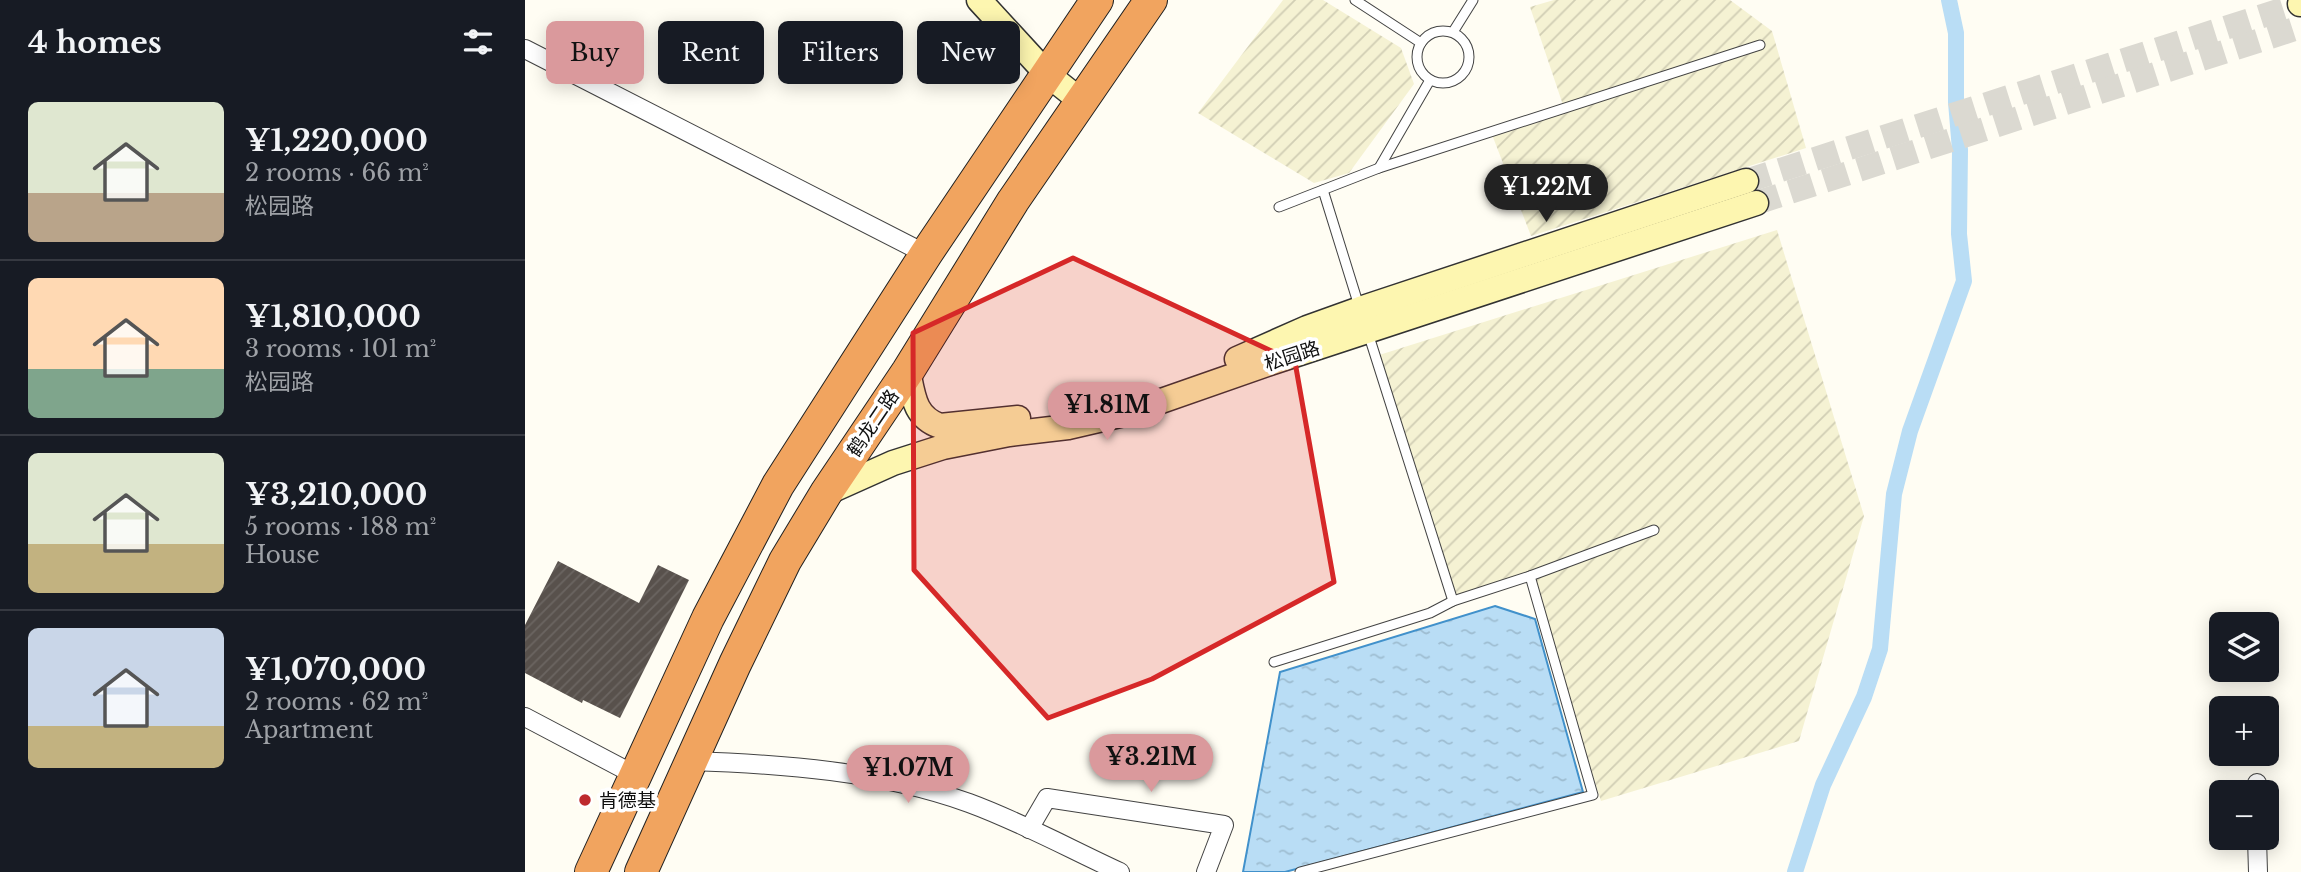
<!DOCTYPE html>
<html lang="en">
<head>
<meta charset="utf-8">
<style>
  body { margin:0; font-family:"Libre Baskerville","Noto Sans SC",serif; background:#20242c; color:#f1f3f6; height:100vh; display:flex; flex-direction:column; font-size:26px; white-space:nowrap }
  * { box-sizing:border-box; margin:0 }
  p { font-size:23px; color:#9ea1a6 }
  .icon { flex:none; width:38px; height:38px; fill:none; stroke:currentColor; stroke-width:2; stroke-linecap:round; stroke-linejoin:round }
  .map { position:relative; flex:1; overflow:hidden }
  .panel { display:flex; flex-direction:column; background:#171b24; width:525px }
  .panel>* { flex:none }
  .guide { position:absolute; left:21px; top:21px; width:665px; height:63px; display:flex; gap:14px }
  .fabs { position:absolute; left:1684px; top:612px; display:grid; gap:14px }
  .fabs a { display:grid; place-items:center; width:70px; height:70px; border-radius:10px; background:#171b24; box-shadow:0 4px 18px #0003; font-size:35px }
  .price { position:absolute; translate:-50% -60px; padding:0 16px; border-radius:24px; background:#da999c; color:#111; font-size:23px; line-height:46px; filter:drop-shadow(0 2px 4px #0008) }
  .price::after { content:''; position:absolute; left:50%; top:42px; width:21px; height:16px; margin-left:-10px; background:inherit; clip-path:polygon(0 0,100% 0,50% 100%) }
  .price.current { background:#222; color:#fff }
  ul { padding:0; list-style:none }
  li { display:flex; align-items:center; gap:21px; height:175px; padding:0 28px }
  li+li { border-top:2px solid #363941 }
  li span { display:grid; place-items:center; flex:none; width:196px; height:140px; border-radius:10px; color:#555 }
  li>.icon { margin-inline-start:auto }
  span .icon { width:84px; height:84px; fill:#fffc; stroke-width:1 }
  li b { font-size:30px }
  h2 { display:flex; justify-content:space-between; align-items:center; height:84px; padding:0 28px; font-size:30px }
  .chip { padding:0 24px; border-radius:10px; background:#171b24; box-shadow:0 4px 18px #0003; font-size:24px; line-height:63px }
  .chip.current { background:#da999c; color:#111 }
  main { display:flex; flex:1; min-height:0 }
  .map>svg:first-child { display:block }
  .farmland { fill:url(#farmland-furrows) }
  .water { fill:url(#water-ripples); stroke:#4191cb; stroke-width:2 }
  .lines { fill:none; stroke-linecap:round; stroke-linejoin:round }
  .canal { stroke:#b9ddf5; stroke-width:16 }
  .building { fill:url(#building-hatch) }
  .secondary-tunnel { stroke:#dbd9d1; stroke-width:24; stroke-dasharray:24 12; stroke-linecap:butt }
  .lane-casing { stroke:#434343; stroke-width:11 }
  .street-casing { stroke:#434343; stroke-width:20 }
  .secondary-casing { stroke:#323232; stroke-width:27 }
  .highway-casing { stroke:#212121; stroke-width:34 }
  .lane { stroke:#fff; stroke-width:9 }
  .street { stroke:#fff; stroke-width:18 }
  .secondary { stroke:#fdf6b0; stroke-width:24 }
  .highway { stroke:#f1a45f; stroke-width:32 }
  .marked { fill:#d62828; fill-opacity:0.2; stroke:#d62828; stroke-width:5; stroke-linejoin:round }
  .poi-dot { fill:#be2a2e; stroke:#fff; stroke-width:2.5 }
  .labels { text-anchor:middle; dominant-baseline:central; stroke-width:7; stroke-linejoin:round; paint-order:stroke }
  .street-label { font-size:19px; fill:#101010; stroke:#fff }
  .poi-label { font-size:19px; fill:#101010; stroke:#fff; text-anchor:start }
</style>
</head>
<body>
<main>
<section class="panel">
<h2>4 homes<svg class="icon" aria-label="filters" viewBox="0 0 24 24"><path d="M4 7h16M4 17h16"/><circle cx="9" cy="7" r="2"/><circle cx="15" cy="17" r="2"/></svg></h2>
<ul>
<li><span style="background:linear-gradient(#dfe7d0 65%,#b9a48a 0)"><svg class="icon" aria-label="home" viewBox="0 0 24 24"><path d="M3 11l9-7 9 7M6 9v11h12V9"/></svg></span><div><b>¥1,220,000</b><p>2 rooms · 66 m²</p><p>松园路</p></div></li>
<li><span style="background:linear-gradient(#ffd9b3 65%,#7fa58c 0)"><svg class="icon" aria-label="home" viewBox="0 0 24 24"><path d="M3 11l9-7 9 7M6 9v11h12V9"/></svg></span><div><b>¥1,810,000</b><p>3 rooms · 101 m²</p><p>松园路</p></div></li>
<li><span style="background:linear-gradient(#dfe7d0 65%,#c2b280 0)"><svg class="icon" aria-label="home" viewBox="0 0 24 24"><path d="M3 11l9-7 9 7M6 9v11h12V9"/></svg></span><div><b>¥3,210,000</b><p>5 rooms · 188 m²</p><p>House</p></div></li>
<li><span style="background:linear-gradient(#c9d6e8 70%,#c2b280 0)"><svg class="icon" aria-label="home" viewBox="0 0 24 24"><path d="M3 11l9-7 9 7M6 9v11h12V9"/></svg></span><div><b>¥1,070,000</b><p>2 rooms · 62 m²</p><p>Apartment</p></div></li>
</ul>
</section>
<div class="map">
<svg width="1776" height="872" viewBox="0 0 1776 872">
  <defs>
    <pattern id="farmland-furrows" width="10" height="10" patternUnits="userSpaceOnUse" patternTransform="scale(1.75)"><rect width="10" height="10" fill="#f5f2d3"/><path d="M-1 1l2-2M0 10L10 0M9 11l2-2" fill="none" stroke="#d1ceb4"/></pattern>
    <pattern id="water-ripples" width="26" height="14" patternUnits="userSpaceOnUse" patternTransform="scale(1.75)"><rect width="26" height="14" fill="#b9ddf5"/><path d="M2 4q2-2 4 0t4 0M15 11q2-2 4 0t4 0" fill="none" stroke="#9ebdd1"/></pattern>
    <pattern id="building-hatch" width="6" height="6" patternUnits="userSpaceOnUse" patternTransform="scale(1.75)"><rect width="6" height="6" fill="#58514c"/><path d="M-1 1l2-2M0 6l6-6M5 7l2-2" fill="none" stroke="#6b6561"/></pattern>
  </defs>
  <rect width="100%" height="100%" fill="#fffdf3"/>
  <g class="farmland">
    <path d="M758,0H798L876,48L889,84L824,173L789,183L673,113Z"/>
    <path d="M1029,0H1205L1247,31L1281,148L1006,236L966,132L1039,108L1005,7Z"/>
    <path d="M1252,230L1339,516L1274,741L1076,801L1005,577L928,601L851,356Z"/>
  </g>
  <path class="water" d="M970,606L1010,619L1058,792L760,872H718L755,672Z"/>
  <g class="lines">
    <path class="canal" d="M1270,872L1298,785L1339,697L1355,649L1369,494L1385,431L1439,281L1434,234L1435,150L1431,102V33L1424,0"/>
  </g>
  <path class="building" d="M33,561L114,603L133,565L164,580L95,718L58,700L57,703L0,673V625Z"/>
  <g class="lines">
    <g class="secondary-tunnel">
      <path d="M1221,181L1775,4"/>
      <path d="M1231,203L1776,27"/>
    </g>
    <g class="lane-casing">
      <g id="lane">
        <path d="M830,0L896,43"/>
        <circle cx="918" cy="57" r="26"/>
        <path d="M928,32L948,0"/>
        <path d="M854,168L905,80"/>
        <path d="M798,190L834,306"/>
        <path d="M754,207L854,168L1235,45"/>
        <path d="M843,333L928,601"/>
        <path d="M749,662L905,613L928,601L1005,576L1129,530"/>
        <path d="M775,872L1068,795L1005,576"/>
      </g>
    </g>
    <g class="street-casing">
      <g id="street">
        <path d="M0,49L401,254"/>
        <path d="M0,717L110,775"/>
        <path d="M165,761C258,764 355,771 444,803C496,822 545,849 595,872"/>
        <path d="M1732,783V793"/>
        <path d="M504,829L522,798L699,825L681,872"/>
        <path d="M1732,838L1733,872"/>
      </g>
    </g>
    <g class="secondary-casing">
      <g id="secondary">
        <path d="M454,0L522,74L556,101"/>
        <path d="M1775,4L1776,3"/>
        <path d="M712,359L782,328L835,309L1221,181"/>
        <path d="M383,371C388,395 389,417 415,426L493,418"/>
        <path d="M301,493L368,463L418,447L484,434L543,427L599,414L745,363L1231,203"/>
      </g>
    </g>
    <g class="highway-casing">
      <g id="highway">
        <path d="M66,872L183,618L253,485L401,254L572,0"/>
        <path d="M116,872L210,664L260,561L301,493L383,371L488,201L626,0"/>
      </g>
    </g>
    <use href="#lane" class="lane"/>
    <use href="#street" class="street"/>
    <use href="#secondary" class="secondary"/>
    <use href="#highway" class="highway"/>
  </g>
  <path class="marked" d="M548,258L770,362L809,582L627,679L523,718L389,570L388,333Z"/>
  <circle class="poi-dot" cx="60" cy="800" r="7"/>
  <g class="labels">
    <g class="street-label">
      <text transform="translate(767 356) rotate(-18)">松园路</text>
      <text transform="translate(348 423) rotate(-56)">鹤龙二路</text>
    </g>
    <g class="poi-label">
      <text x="74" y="800">肯德基</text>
    </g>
  </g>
</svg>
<div class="fabs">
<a><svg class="icon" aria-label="layers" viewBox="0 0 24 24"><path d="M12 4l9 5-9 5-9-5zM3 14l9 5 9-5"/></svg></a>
<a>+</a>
<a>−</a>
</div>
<b class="price current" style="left:1021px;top:224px">¥1.22M</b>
<b class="price" style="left:582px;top:442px">¥1.81M</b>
<b class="price" style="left:626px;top:794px">¥3.21M</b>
<b class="price" style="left:383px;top:805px">¥1.07M</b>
<div class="guide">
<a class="chip current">Buy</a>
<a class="chip">Rent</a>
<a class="chip">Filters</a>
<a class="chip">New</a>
</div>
</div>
</main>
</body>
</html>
